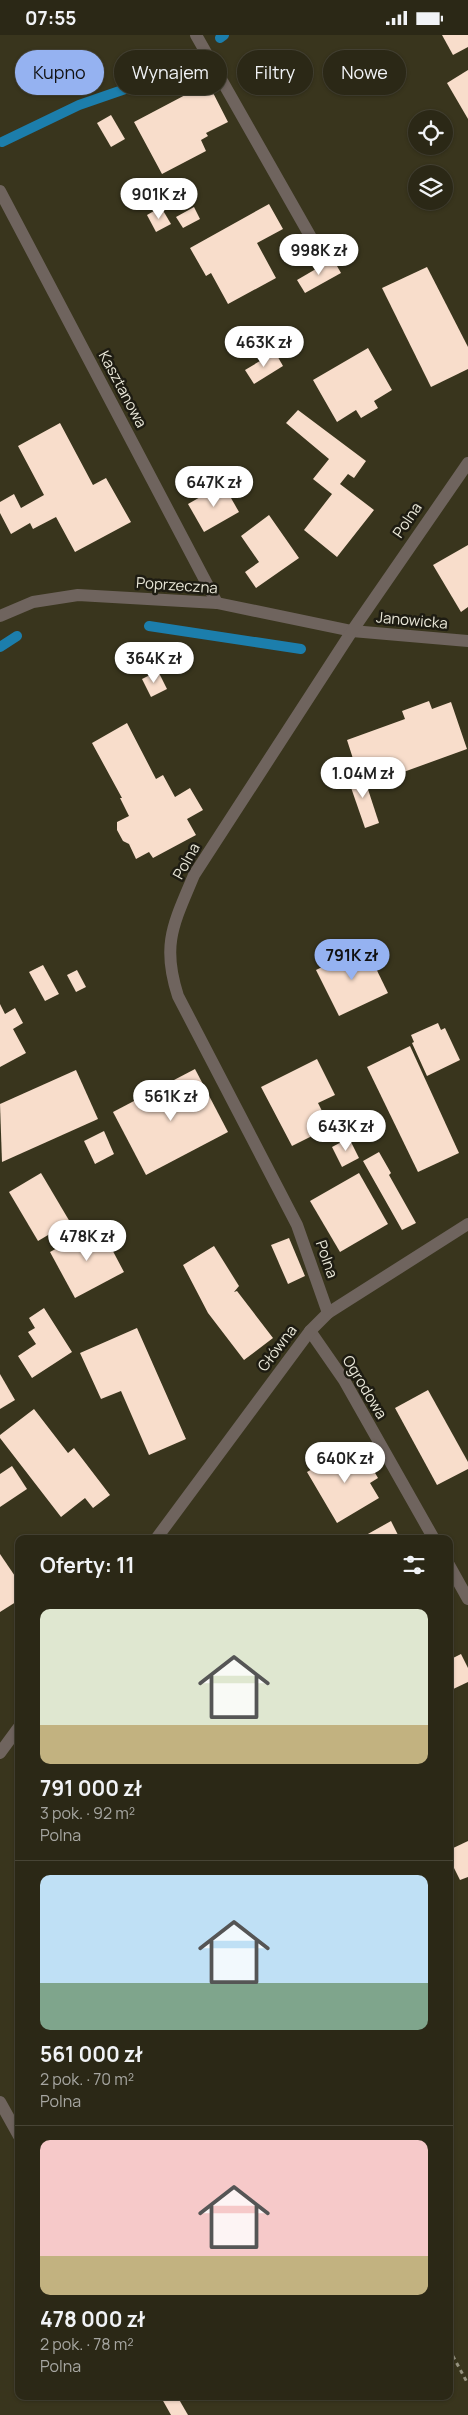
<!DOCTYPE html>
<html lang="pl">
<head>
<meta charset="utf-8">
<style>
  body { margin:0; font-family:Manrope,sans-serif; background:#33301f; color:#f1f3f6; height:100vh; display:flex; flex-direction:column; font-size:19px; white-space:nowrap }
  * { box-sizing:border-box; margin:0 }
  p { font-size:16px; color:#a6a6a1 }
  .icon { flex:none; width:28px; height:28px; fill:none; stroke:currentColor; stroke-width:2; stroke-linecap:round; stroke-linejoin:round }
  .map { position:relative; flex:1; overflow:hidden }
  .side { position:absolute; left:15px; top:1500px; width:438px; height:865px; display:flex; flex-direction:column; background:#2b2816; border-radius:10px; box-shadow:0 1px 4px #0004,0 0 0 1px #474435 }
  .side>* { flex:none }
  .top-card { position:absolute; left:15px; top:15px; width:439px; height:45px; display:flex; gap:10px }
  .tools { position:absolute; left:408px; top:75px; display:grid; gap:10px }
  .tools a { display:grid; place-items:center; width:45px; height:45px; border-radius:50%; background:#2b2816; box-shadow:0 1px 4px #0004,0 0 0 1px #474435; font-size:25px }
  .price { position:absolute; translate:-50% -42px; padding:0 11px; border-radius:18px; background:#fff; color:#222; font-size:16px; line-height:32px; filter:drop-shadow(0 1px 2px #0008) }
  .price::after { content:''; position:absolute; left:50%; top:30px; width:15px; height:11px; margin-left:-8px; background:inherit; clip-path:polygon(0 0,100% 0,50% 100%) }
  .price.on { background:#95b2f1; color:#111 }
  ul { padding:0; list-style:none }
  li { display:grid; align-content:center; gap:10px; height:265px; padding:0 25px }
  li+li { border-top:1px solid #474435 }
  li span { display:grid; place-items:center; height:155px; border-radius:10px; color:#555 }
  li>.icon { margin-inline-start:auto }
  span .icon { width:90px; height:90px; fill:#fffc; stroke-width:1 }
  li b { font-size:21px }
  h2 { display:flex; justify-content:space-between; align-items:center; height:60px; padding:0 25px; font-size:21px }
  .chip { padding:0 18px; border-radius:22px; background:#2b2816; box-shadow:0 1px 4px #0004,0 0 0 1px #474435; font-size:18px; line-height:45px }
  .chip.on { background:#95b2f1; color:#111 }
  .status { display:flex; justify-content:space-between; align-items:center; height:35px; padding:0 25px; background:#2b2816; direction:ltr }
  .status svg { height:14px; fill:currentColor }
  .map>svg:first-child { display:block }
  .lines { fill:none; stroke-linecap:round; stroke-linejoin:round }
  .stream { stroke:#1c7eac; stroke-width:10 }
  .building { fill:#f8ddcb }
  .path { stroke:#969380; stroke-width:3; stroke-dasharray:4 4; stroke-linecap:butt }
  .service { stroke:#6f645e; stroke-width:12 }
  .minor { stroke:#6f645e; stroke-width:12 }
  .tertiary { stroke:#6f645e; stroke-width:12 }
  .labels { text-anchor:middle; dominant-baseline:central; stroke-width:5; stroke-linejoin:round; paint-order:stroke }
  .street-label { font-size:15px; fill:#ebe9da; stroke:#1e1c12 }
</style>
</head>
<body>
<div class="status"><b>07:55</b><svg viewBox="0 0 49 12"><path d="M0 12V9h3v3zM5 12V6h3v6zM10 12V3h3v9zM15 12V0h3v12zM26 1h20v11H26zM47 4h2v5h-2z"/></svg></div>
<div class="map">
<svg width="468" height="2380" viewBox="0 0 468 2380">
  <rect width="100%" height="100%" fill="#39351d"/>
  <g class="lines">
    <g class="stream">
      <path d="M220,3L224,0"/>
      <path d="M2,107L79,70L160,42"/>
      <path d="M149,591L301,614"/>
      <path d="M0,612L17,601"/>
    </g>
  </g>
  <g class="building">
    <path d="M442,0H468V12L453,20Z"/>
    <path d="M468,35V84L447,48Z"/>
    <path d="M208,48L228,87L206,98L208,101L201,105L206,116L162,139L134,87Z"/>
    <path d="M111,80L125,104L111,112L97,88Z"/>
    <path d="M269,169L283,194L257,208L276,243L228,269L211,238L206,241L190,213Z"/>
    <path d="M161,172L171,189L156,197L147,180Z"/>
    <path d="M194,172L200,184L183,193L176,182Z"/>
    <path d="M333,224L341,238L305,258L297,245Z"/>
    <path d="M427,232L468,312V334L431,352L382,253Z"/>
    <path d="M368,313L392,355L374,366L378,373L361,383L356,375L337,387L313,345Z"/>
    <path d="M275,317L283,331L254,349L245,335Z"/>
    <path d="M298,375L366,426L354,443L348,439L340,449L374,475L337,522L304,495L332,459L313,444L329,424L286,388Z"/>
    <path d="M60,388L93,450L106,443L131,487L75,517L56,482L33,494L30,488L11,499L0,478V467L14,459L21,473L44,460L18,411Z"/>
    <path d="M223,449L239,477L204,497L188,469Z"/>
    <path d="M269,480L299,523L256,553L245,537L259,527L241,501Z"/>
    <path d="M468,510V572L461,577L433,530Z"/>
    <path d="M158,636L167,654L151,662L142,644Z"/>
    <path d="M429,666L432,674L451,667L467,714L387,743L381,724L356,733L347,705L405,684L402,676Z"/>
    <path d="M127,688L156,744L163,740L175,762L190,753L203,775L187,784L196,800L153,823L149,817L136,824L129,809L123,806L117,795V787L129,781L120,763H122L92,708Z"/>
    <path d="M362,736L379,788L365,793L347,741Z"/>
    <path d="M365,911L388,958L339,981L316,935Z"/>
    <path d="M43,930L59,959L45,966L29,937Z"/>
    <path d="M77,935L86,952L76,957L67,940Z"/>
    <path d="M0,969L5,979L15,973L23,988L13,994L26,1018L0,1032Z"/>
    <path d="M438,988L441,995L445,993L460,1025L427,1041L412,1008L414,1007L411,1000Z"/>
    <path d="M410,1011L459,1118L418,1137L367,1032Z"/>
    <path d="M317,1024L335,1060L318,1068L330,1092L292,1111L261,1052Z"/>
    <path d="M195,1034L228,1097L146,1140L113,1077Z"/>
    <path d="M76,1035L98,1084L2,1127L0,1069Z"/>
    <path d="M104,1096L114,1119L95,1129L84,1106Z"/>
    <path d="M349,1103L359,1123L342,1132L332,1112Z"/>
    <path d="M379,1117L391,1138L389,1140L416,1188L402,1195L363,1126Z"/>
    <path d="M41,1138L70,1187L38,1206L9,1157Z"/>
    <path d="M359,1138L388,1189L340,1217L310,1166Z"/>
    <path d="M99,1190L124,1237L75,1263L50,1217Z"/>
    <path d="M289,1203L305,1241L288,1249L271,1210Z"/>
    <path d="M214,1211L239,1251L234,1257L237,1256L273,1303L244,1325L208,1278L183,1230Z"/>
    <path d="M44,1273L72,1317L32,1343L18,1321L36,1309L28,1297L35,1293L29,1283Z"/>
    <path d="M137,1293L186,1404L149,1420L121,1356L101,1364L80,1318Z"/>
    <path d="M0,1339L15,1365L0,1374Z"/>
    <path d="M428,1355L468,1427V1434L437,1450L395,1373Z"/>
    <path d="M34,1374L68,1418L74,1413L110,1460L93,1473L85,1463L61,1482L0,1403V1400Z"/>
    <path d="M349,1413L360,1431L368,1426L378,1443L370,1448L379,1463L337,1488L307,1437Z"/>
    <path d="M12,1431L27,1454L0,1472V1439Z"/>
    <path d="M391,1486L400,1504H359Z"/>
    <path d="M0,1519L19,1547V1565L0,1577Z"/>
    <path d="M461,1619L468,1633V1647L449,1656V1625Z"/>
    <path d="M468,1806V1842L460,1845L449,1823V1815Z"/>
    <path d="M167,2361H177L188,2380H171L162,2364Z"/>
  </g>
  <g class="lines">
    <path class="path" d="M449,2314L468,2349"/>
    <path class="service" d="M0,2067L19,2101"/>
    <g class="minor">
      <path d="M196,0L317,213"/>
      <path d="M0,156L217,568"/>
      <path d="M0,581L33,567L78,560L217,568L352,596L468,606"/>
      <path d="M328,1278L468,1189"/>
      <path d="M310,1296L344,1345L434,1504"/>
      <path d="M449,1530L468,1564"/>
    </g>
    <g class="tertiary">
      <path d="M156,1504L310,1296L328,1278L297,1190L178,961C161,909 174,888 194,840L352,596L468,428"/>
      <path d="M0,1718L19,1692"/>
    </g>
  </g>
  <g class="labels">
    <g class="street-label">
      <text transform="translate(123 354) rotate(62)">Kasztanowa</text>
      <text transform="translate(407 485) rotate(-56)">Polna</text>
      <text transform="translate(177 550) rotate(4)">Poprzeczna</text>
      <text transform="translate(412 585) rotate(5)">Janowicka</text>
      <text transform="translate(186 826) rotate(-61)">Polna</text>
      <text transform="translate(327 1224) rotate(71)">Polna</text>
      <text transform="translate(277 1313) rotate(-53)">Główna</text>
      <text transform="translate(365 1352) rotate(59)">Ogrodowa</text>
    </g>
  </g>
</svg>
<div class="tools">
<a><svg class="icon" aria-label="locate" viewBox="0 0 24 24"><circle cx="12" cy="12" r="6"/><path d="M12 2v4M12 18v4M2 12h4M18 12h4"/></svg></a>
<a><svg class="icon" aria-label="layers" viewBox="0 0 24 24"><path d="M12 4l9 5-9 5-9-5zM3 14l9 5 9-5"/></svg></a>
</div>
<b class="price" style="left:159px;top:185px">901K zł</b>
<b class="price" style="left:319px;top:241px">998K zł</b>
<b class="price" style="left:264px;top:333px">463K zł</b>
<b class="price" style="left:214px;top:473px">647K zł</b>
<b class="price" style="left:154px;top:649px">364K zł</b>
<b class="price" style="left:363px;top:764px">1.04M zł</b>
<b class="price on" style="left:352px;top:946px">791K zł</b>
<b class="price" style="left:171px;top:1087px">561K zł</b>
<b class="price" style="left:346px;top:1117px">643K zł</b>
<b class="price" style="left:87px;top:1227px">478K zł</b>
<b class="price" style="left:345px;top:1449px">640K zł</b>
<div class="top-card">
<a class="chip on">Kupno</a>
<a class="chip">Wynajem</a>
<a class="chip">Filtry</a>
<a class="chip">Nowe</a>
</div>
<section class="side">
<h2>Oferty: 11<svg class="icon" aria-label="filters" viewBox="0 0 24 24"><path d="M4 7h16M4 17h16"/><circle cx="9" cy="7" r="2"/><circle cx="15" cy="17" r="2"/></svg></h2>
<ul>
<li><span style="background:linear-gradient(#dfe7d0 75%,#c2b280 0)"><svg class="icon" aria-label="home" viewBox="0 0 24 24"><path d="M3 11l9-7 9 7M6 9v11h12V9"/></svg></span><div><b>791 000 zł</b><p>3 pok. · 92 m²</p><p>Polna</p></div></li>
<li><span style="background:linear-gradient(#bfe0f5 70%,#7fa58c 0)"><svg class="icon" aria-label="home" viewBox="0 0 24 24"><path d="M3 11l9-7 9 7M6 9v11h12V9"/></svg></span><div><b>561 000 zł</b><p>2 pok. · 70 m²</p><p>Polna</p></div></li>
<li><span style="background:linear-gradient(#f6c9c9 75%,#c2b280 0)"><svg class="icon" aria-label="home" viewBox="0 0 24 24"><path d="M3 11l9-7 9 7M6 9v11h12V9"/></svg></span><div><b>478 000 zł</b><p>2 pok. · 78 m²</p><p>Polna</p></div></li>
</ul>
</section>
</div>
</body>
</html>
